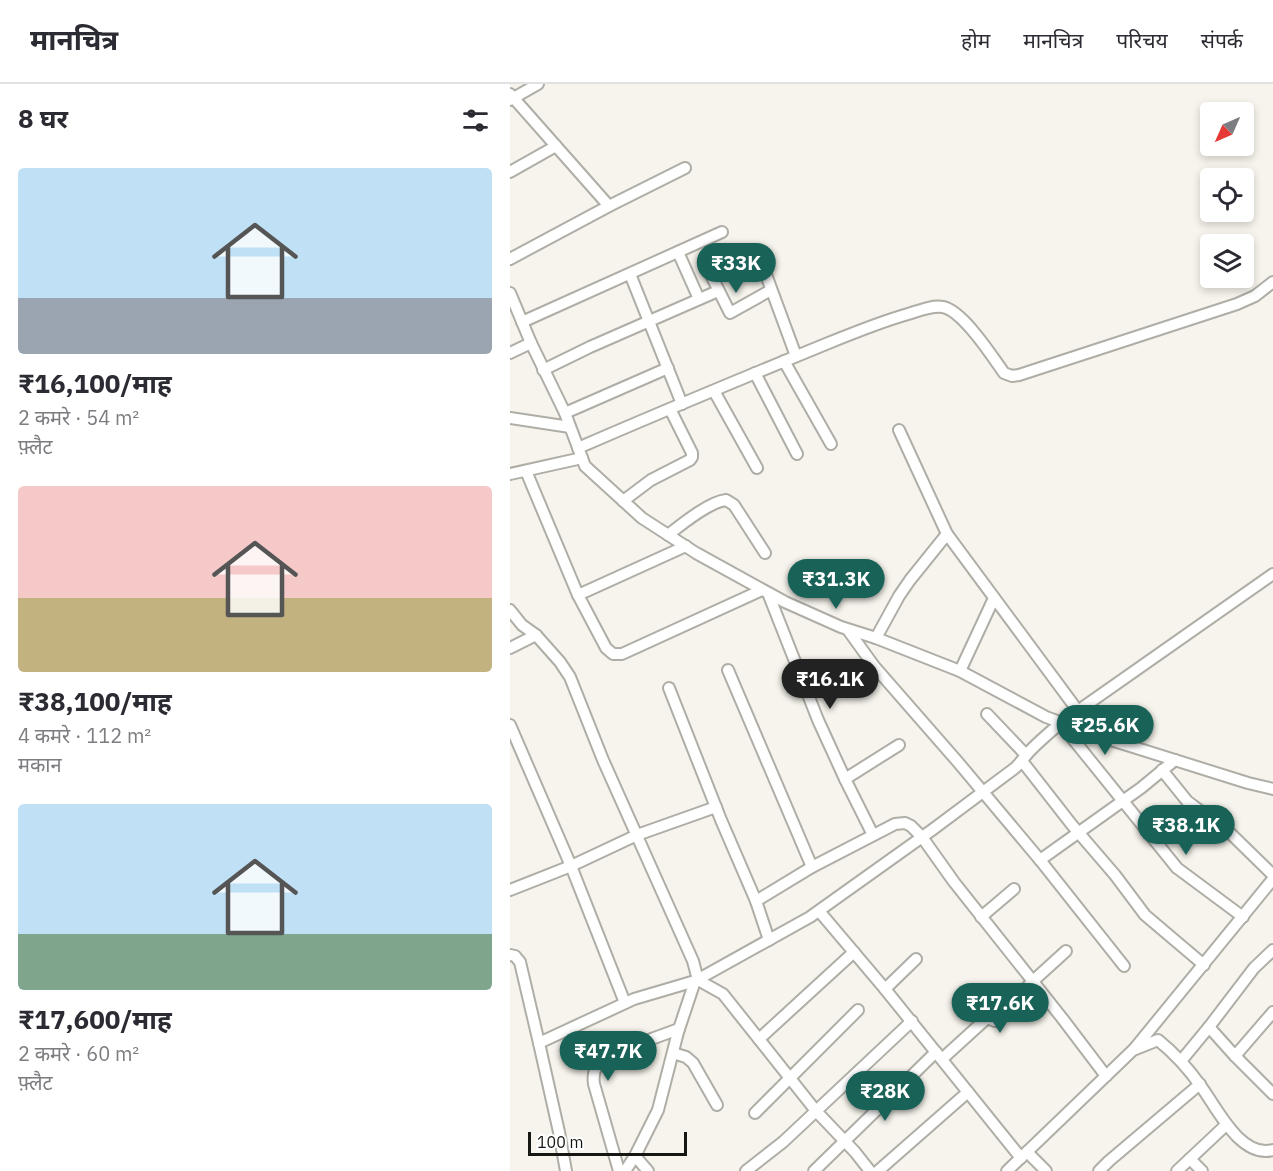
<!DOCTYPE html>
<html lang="hi">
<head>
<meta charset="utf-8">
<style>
  body { margin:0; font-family:"IBM Plex Sans","Noto Sans Devanagari",sans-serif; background:#f2f2f3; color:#2b2b33; height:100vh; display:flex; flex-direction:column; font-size:22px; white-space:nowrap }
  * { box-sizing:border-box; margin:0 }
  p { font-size:20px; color:#7c7c81 }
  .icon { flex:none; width:33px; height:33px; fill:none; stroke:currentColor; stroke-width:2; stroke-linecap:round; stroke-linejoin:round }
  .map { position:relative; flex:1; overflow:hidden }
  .panel { display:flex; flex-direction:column; background:#fff; width:510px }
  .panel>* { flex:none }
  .needle { width:39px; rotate:225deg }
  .buttons { position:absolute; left:690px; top:18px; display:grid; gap:12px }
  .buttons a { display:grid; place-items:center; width:54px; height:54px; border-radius:6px; background:#fff; box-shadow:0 3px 9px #0003; font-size:30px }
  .scale { position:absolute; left:18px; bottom:15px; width:159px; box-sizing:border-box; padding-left:6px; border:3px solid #161613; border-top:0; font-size:16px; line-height:21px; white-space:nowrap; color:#161613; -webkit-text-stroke:4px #fff; paint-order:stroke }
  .price { position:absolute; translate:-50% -51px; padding:0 14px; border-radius:21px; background:#196258; color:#fff; font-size:20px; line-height:39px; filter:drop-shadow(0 2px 3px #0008) }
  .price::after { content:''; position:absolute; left:50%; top:36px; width:18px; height:14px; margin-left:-9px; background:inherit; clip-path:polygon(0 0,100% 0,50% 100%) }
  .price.on { background:#222; color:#fff }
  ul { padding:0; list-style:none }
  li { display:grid; align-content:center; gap:12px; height:318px; padding:0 18px }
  li span { display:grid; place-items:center; height:186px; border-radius:6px; color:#555 }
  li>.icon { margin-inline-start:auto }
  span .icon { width:108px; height:108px; fill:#fffc; stroke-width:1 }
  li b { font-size:26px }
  h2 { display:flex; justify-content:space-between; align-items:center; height:72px; padding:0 18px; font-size:26px }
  header { display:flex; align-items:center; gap:36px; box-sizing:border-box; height:84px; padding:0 30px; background:#fff; border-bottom:2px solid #e1e1e2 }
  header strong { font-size:28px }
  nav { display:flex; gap:33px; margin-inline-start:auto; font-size:21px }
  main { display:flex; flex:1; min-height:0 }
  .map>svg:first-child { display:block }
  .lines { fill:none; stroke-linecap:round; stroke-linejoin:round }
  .minor-casing { stroke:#afaea6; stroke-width:14 }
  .minor { stroke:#fff; stroke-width:10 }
</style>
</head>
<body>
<header>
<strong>मानचित्र</strong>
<nav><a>होम</a><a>मानचित्र</a><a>परिचय</a><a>संपर्क</a></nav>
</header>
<main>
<section class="panel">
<h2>8 घर<svg class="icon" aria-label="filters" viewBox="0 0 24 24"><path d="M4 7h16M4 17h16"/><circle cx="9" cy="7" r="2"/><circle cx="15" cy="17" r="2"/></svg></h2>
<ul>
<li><span style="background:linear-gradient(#bfe0f5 70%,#9aa5b1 0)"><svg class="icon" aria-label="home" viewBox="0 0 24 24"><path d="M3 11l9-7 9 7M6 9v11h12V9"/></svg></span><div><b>₹16,100/माह</b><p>2 कमरे · 54 m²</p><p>फ़्लैट</p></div></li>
<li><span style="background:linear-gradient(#f6c9c9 60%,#c2b280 0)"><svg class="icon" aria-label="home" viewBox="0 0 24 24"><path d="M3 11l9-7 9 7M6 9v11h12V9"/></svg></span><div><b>₹38,100/माह</b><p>4 कमरे · 112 m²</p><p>मकान</p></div></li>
<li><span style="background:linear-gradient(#bfe0f5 70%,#7fa58c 0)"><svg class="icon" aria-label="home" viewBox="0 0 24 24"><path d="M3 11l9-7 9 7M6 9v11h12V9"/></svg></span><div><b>₹17,600/माह</b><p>2 कमरे · 60 m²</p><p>फ़्लैट</p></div></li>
</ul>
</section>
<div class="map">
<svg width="763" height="1087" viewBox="0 0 763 1087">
  <rect width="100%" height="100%" fill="#f6f4ec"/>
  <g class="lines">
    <g class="minor-casing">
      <g id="minor">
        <path d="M0,10L99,122"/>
        <path d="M0,16L28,0"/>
        <path d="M0,88L46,62"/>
        <path d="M168,168L189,215"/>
        <path d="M0,175L99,122L175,84"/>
        <path d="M229,177L201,191L220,229L261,206"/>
        <path d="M251,177L286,272"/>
        <path d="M120,190L172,320"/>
        <path d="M0,209L21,259L55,329L75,382L132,434L186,469L275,518L331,543L366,554L450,587L536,633L585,651L738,699L763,705"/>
        <path d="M12,238L212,148"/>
        <path d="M0,269L21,259"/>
        <path d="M274,277L321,360"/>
        <path d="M33,286L80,263L208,207"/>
        <path d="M245,289L287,370"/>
        <path d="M204,307L247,384"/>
        <path d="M55,329L158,284"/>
        <path d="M0,334L60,343"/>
        <path d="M389,346L437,450L568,627"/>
        <path d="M68,364C151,328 233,294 316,260C343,249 370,238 398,230C408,227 422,221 433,223C453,227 482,272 494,289L502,292L509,291L727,220L745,212L763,198"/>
        <path d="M16,387L68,511L96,564L103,570H112L252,506"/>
        <path d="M0,390L72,374"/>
        <path d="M113,417L141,396L180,376L182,373V369L160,325"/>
        <path d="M158,451C172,440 199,418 216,416L224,421L255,469"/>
        <path d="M258,509L308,636L335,695L363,751"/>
        <path d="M68,511L176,462"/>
        <path d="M0,526L12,541L26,551L50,578L60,593L93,676L183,877L188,896L213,910L306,1027L345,1068L360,1087"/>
        <path d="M338,546L364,582L447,677L530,776L614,882"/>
        <path d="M366,554L389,512L400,496L437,450"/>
        <path d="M0,564L26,551"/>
        <path d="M218,586L302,783"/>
        <path d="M450,587L484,514"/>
        <path d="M159,604L211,736L246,817L259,856"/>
        <path d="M477,630L516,671"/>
        <path d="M555,640L563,655L667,784L733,833"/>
        <path d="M0,641L61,782L115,919"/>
        <path d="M512,677L562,741L605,791L635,831L694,881"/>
        <path d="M652,686L677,717L720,749L763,791"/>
        <path d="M335,695L389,661"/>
        <path d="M530,776L631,704L665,676"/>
        <path d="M0,806L61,782L127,751L206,723"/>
        <path d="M246,817L302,783L385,740L395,739L401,742L412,753L444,798L552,934L596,992"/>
        <path d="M309,827L375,905L511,1074"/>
        <path d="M471,833L504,805"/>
        <path d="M0,871L5,872L10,878L29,959"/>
        <path d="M375,905L406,875"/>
        <path d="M699,943L725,972L763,1010"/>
        <path d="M249,955L344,868"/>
        <path d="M625,964L763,795"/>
        <path d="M163,969L176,973L183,979L207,1021"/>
        <path d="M725,972L763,928"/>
        <path d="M432,975L477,934L485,937L523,897L556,867"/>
        <path d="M671,977L699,943L744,884L763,866"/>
        <path d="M245,1029L348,926"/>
        <path d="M517,1068L536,1087"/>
        <path d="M125,1072L138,1087"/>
        <path d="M680,1075L692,1087"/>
        <path d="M56,1087L49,1048L29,959L124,915L185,897"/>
        <path d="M109,1087L84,1000C83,993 83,988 87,982C98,969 150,952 169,945"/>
        <path d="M115,1087L125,1072L148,1026L168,948L185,897L300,833L422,746L505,684C511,679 513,674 518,669C528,658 540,648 552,638L763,490"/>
        <path d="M236,1087L273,1058L402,937"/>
        <path d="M304,1087L426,968"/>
        <path d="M368,1087L458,1008"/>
        <path d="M497,1087L623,966L648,956C664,969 678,984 690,1001C706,1022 730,1075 763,1066"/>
        <path d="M589,1087L599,1077L690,1000"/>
        <path d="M667,1087L716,1041"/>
      </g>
    </g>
    <use href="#minor" class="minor"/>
  </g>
</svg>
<div class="buttons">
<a><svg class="needle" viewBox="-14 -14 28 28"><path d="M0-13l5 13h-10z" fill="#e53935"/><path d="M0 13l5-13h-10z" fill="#7c7c81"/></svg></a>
<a><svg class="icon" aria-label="locate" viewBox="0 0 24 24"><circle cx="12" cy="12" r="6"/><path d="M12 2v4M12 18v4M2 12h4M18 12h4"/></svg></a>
<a><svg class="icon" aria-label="layers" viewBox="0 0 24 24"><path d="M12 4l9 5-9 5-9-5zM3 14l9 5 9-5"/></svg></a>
</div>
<div class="scale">100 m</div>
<b class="price" style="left:226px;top:210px">₹33K</b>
<b class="price" style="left:326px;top:526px">₹31.3K</b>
<b class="price on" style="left:320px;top:626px">₹16.1K</b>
<b class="price" style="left:595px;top:672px">₹25.6K</b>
<b class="price" style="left:676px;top:772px">₹38.1K</b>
<b class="price" style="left:490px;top:950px">₹17.6K</b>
<b class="price" style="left:98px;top:998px">₹47.7K</b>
<b class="price" style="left:375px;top:1038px">₹28K</b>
</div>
</main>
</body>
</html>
